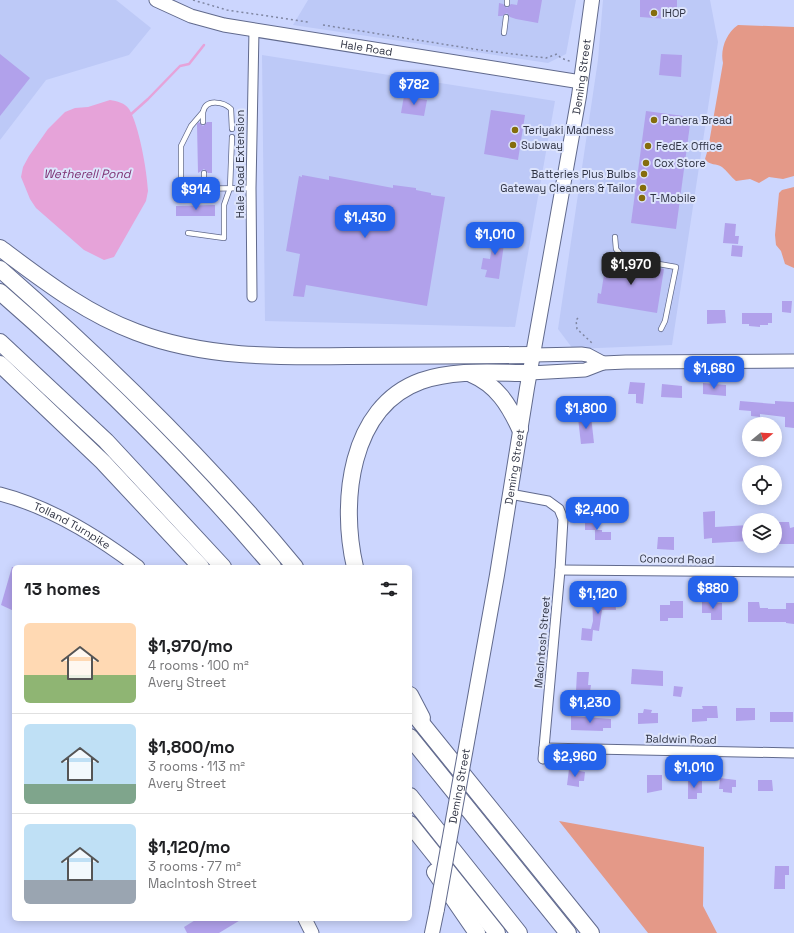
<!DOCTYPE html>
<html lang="en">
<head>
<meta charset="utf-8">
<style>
  body { margin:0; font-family:"Space Grotesk",sans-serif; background:#f2f2f2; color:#202124; height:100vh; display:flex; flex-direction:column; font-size:15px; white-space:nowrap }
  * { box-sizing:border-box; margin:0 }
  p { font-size:13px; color:#757577 }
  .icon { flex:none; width:22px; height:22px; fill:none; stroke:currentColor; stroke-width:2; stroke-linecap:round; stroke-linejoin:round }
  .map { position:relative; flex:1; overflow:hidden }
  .side { position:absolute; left:12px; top:565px; width:400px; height:356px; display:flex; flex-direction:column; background:#fff; border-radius:6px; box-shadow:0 2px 10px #0003 }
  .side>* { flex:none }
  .needle { width:26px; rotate:72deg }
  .tools { position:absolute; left:742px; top:417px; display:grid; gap:8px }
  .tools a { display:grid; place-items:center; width:40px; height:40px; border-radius:50%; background:#fff; box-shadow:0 2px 10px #0003; font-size:20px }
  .price { position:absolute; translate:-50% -34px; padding:0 9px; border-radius:8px; background:#2563eb; color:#fff; font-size:13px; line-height:26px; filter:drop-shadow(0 1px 2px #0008) }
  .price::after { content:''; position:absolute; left:50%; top:24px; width:12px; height:9px; margin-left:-6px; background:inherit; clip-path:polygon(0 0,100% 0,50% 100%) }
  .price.on { background:#222; color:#fff }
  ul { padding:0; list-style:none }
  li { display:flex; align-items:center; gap:12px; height:100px; padding:0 12px }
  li+li { border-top:1px solid #e0e0e0 }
  li span { display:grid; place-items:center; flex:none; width:112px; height:80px; border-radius:6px; color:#555 }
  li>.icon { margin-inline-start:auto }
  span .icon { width:48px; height:48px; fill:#fffc; stroke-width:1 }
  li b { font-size:17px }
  h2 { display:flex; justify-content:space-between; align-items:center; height:48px; padding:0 12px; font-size:17px }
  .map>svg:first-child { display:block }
  .built { fill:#bdc9f7 }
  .green { fill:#e49988 }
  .water { fill:#e6a3d9 }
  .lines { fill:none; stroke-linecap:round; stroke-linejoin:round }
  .stream { stroke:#e6a3d9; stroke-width:2.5 }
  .building { fill:#b1a1eb }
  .lane-casing { stroke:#616a8d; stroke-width:6 }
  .street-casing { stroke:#616a8d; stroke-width:11 }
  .secondary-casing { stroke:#616a8d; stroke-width:15 }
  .primary-casing { stroke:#616a8d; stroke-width:16 }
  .highway-casing { stroke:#616a8d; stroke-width:18 }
  .path { stroke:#7f86a2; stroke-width:1.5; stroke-dasharray:2 3; stroke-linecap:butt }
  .lane { stroke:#fff; stroke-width:4.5 }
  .street { stroke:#fff; stroke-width:9 }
  .secondary { stroke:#fff; stroke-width:13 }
  .primary { stroke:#fff; stroke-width:14 }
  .highway { stroke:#fff; stroke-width:16 }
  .primary-bridge-casing { stroke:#616a8d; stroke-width:16; stroke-linecap:butt }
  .primary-bridge { stroke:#fff; stroke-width:14 }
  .poi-dot { fill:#856d0b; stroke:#dde4fc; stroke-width:1.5 }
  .labels { text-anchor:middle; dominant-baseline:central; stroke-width:4; stroke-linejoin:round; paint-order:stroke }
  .poi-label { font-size:11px; fill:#303444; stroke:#dde4fc; text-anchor:start }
  .street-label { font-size:11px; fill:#303444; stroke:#dde4fc }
  .water-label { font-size:12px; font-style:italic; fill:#7d3072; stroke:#dde4fc }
</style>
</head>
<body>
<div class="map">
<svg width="794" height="933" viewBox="0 0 794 933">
  <rect width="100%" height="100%" fill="#ccd6fe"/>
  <g class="built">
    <path d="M0,0H116L151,28L129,55L46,80L0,140Z"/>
    <path d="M308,0H576L566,54L548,63L293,25Z"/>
    <path d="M603,0H710L718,42L672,345L573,349L558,329L598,60Z"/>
    <path d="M262,55L555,101L515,327L265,321Z"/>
  </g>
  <g class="green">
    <path d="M738,25L794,27V176L783,179L769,177L759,183L750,179L736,181C731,177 727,171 722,167C716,163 710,166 705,159L708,149L723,63C720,50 726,33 738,25Z"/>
    <path d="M794,187V268L785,264L781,251L776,245L775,235L779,193L782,190Z"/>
    <path d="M559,821L704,847L703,906L717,933H648Z"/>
  </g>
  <path class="water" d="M110,100C117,101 125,103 129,109C139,125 147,171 148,191L146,201L114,257L104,260L84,250L36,208L30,199L21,177L23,167L29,156L48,129L65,112L75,108L88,107Z"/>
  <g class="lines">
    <path class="stream" d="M129,116L148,99L180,66L189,64L204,45"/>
  </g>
  <g class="building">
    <path d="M518,0H542L538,23L516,19L510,17L507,13L502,16H498L499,3L503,4L507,8L511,4L517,5Z"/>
    <path d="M640,0H677V9L668,8L667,19L640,17Z"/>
    <path d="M0,54L30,78L0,116Z"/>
    <path d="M661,54L682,55L681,77L659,75Z"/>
    <path d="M404,96L427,100L424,116L401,113Z"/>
    <path d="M491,110L525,115L518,160L484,154Z"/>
    <path d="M646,111L691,117L676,229L631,223Z"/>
    <path d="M199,122L203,126L207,122H212V173H208L204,169L198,173L197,124Z"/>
    <path d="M302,175L329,180V176L393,188V185L416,188V190L431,193V195L445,197L427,306L306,285L304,297L293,296L300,254L286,251L299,176L302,177Z"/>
    <path d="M215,205V216H176V206Z"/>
    <path d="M725,223L736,224L735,236H739L738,244L723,243Z"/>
    <path d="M495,229L506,230L499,279L485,277L487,270L481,269L483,258L490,259Z"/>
    <path d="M732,245L743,246L742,257L731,256Z"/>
    <path d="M607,255L618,257L623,262L664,269L657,313L597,303L598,293L601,294Z"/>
    <path d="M782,301H792L791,313L782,312Z"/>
    <path d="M707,310H725L726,323L707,324Z"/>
    <path d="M742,313H772V323H768V325H760V327L749,326V324H742Z"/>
    <path d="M630,382L645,383L643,404L636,403V394H628Z"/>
    <path d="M703,383L726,385V396L703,394Z"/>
    <path d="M662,384L682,386V398L661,397Z"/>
    <path d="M740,401L775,404V401L794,402V428L785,427V417L760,414V417L751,416V411L739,410Z"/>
    <path d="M591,416L594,443L581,444L578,418Z"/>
    <path d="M715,511V527L749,525V541L712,543V538L704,539L703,512Z"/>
    <path d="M585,520H597V530H602V532H611V540H595V530H585Z"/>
    <path d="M777,522H789L790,528L794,527V544H775Z"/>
    <path d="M658,537H674V550L657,549Z"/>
    <path d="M12,567H14V611L1,605Z"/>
    <path d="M592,597H615L616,610H602L599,631L593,630L592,641L581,640L582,628L591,629L593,621Z"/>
    <path d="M670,601H683V618H668V621H660V605H670Z"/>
    <path d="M702,602L722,603V620H711V613H702Z"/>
    <path d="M748,602H759L760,608H768V609H786V603H794V624L786,623V622H748Z"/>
    <path d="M632,669L663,671V686L631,684Z"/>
    <path d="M577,672H589L588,685H591L590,692L576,691Z"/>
    <path d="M674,686L683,687L681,697L673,696Z"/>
    <path d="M702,706H717L718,718H707V721L692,722V709H703Z"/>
    <path d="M736,708H755V720L736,721Z"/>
    <path d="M644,709L652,710L651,713H658V723L638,724V713H643Z"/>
    <rect x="770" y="712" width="23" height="10"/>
    <path d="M571,716L611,719V728H603V731L571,730Z"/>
    <path d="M569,769L585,772L584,781H579V787L567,785Z"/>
    <path d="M647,775H662V790L647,793Z"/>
    <path d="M720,778L736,780V787H732V793L723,792V789H719Z"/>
    <path d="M688,779L702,781V793H697V799H688Z"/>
    <path d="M758,780H772L773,791H758Z"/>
    <path d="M775,866H789V875H785V889H774Z"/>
    <path d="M197,919H242L219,933H187L184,927Z"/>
  </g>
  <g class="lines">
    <g class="lane-casing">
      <g id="lane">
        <path d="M507,4V0"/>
        <path d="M504,33L506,17"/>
        <path d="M203,112L191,126L181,146V189L251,188"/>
        <path d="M203,122C203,119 203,115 203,112C206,98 224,102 231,109L232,129"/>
        <path d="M204,173V189"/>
        <path d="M188,233L224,238V205L230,188L232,137"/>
        <path d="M615,237L616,249L624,258L676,267L665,321L661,329"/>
      </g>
    </g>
    <g class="street-casing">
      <g id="street">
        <path d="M252,297L251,188L254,30"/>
        <path d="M510,494L548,501L559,509L563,519L560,570L543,759"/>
        <path d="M560,570L794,572"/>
        <path d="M544,748L794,753"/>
      </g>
    </g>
    <g class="secondary-casing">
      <g id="secondary">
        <path id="s1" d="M156,0L191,16L224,25L581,82"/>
        <path d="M533,355L581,354L588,355L603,363"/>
        <path d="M530,373L585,370L603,363L626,362L794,361"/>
        <path id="s2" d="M0,494C51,507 97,536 138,567"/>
        <path d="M305,919L312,933"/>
      </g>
    </g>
    <g class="primary-casing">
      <g id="primary">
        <path id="s3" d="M469,731L497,575L527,388L579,96L592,0"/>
        <path d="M432,933L437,909"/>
      </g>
    </g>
    <g class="highway-casing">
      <g id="highway">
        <path d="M0,248C43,280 85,313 136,332C204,358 276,357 348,356C410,356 471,355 533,355"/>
        <path d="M0,269C105,361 206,459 295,567"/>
        <path d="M0,292C98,377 189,468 273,567"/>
        <path d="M0,342L106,441L223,567"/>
        <path d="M0,364L103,462L201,567"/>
        <path d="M471,374C497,385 509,405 520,429"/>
        <path d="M355,567C340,503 349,407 421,381C455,369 495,373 530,373"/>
        <path d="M410,695L422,718"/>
        <path d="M410,709L591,933"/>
        <path d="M410,737L568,933"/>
        <path d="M410,796L519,933"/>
        <path d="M410,824L497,933"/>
        <path d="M435,872L477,933"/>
      </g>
    </g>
    <g class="path">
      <path d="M193,0L227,10L308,22"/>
      <path d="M323,25L480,50L546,58L557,54L561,58L572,62"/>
      <path d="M578,318L576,320L577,329L592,343"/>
    </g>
    <use href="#lane" class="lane"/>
    <use href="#street" class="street"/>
    <use href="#secondary" class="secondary"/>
    <use href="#primary" class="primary"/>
    <use href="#highway" class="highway"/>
    <g class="primary-bridge-casing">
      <g id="primary-bridge">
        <path id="s4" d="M437,909L469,731"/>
      </g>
    </g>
    <use href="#primary-bridge" class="primary-bridge"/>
  </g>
  <g class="poi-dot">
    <circle cx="654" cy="13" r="4"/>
    <circle cx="654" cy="120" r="4"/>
    <circle cx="515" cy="130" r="4"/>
    <circle cx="513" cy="145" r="4"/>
    <circle cx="648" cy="146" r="4"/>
    <circle cx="646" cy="163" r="4"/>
    <circle cx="644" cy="174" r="4"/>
    <circle cx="643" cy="188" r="4"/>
    <circle cx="642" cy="198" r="4"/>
  </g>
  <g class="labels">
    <g class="poi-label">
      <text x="662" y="13">IHOP</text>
      <text x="662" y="120">Panera Bread</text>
      <text x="523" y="130">Teriyaki Madness</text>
      <text x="521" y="145">Subway</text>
      <text x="656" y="146">FedEx Office</text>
      <text x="654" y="163">Cox Store</text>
      <text x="636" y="174" text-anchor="end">Batteries Plus Bulbs</text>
      <text x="635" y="188" text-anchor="end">Gateway Cleaners &amp; Tailor</text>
      <text x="650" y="198">T-Mobile</text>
    </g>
    <g class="street-label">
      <text stroke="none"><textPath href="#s1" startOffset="217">Hale Road</textPath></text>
      <text stroke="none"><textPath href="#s3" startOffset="664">Deming Street</textPath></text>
      <text transform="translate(240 164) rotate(-90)">Hale Road Extension</text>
      <text stroke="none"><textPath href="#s3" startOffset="268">Deming Street</textPath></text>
      <text stroke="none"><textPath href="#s2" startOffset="79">Tolland Turnpike</textPath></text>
      <text transform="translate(677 559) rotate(1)">Concord Road</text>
      <text transform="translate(542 642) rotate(-85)">MacIntosh Street</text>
      <text transform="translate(681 739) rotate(1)">Baldwin Road</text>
      <text stroke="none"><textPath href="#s4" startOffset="125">Deming Street</textPath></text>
    </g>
    <g class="water-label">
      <text x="87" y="174">Wetherell Pond</text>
    </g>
  </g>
</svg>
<div class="tools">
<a><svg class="needle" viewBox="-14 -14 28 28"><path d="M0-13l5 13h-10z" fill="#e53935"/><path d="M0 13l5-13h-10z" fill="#757577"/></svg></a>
<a><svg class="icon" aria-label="locate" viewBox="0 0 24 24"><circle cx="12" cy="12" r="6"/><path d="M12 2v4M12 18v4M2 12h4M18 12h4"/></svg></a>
<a><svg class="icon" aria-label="layers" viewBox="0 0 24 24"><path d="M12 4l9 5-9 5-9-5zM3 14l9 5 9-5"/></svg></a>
</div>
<b class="price" style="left:414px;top:106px">$782</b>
<b class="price" style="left:196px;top:211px">$914</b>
<b class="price" style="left:365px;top:239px">$1,430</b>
<b class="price" style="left:495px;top:256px">$1,010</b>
<b class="price on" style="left:631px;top:286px">$1,970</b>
<b class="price" style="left:714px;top:390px">$1,680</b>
<b class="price" style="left:586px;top:430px">$1,800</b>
<b class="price" style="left:597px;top:531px">$2,400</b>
<b class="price" style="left:713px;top:610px">$880</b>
<b class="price" style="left:598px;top:615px">$1,120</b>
<b class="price" style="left:590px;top:724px">$1,230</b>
<b class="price" style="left:575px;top:778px">$2,960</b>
<b class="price" style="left:694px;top:789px">$1,010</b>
<section class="side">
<h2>13 homes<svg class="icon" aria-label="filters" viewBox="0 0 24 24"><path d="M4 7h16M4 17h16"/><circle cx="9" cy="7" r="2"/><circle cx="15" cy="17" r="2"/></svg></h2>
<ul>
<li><span style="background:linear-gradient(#ffd9b3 65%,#8fb573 0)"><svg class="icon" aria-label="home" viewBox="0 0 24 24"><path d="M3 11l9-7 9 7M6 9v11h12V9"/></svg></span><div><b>$1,970/mo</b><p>4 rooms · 100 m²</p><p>Avery Street</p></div></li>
<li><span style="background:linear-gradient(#bfe0f5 75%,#7fa58c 0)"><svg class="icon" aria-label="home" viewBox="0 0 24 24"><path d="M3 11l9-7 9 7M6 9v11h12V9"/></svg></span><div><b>$1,800/mo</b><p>3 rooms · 113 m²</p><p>Avery Street</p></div></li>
<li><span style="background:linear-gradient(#bfe0f5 70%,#9aa5b1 0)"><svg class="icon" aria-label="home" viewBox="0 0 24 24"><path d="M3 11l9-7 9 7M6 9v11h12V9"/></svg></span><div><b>$1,120/mo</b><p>3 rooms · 77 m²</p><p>MacIntosh Street</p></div></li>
</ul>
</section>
</div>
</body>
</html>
